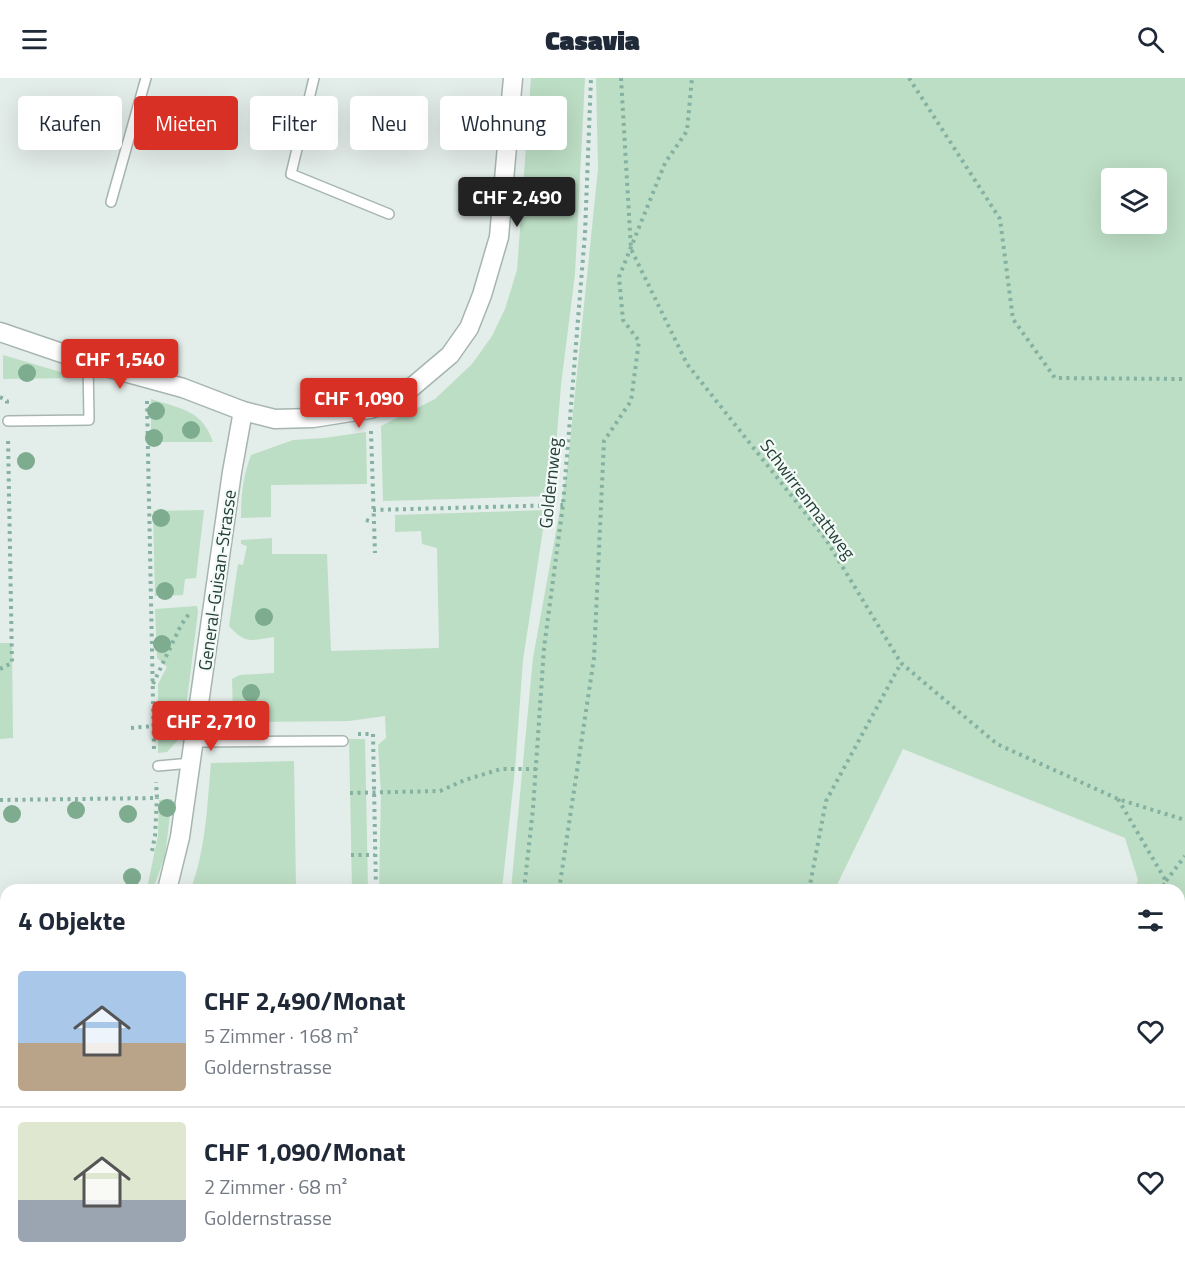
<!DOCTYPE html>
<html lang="de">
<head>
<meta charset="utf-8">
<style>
  body { margin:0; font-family:"Titillium Web",sans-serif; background:#f2f2f3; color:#1f2937; height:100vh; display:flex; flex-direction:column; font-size:22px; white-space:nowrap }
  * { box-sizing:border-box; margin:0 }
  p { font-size:20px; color:#747a83 }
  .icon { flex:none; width:33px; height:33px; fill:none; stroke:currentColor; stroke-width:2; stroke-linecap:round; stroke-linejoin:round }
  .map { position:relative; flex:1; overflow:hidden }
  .drawer { position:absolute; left:0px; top:806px; width:1185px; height:386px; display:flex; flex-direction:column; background:#fff; border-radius:18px 18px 0 0; box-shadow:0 6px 24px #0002 }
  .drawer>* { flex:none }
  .guide { position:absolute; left:18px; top:18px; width:600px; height:54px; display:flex; gap:12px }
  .fabs { position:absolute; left:1101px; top:90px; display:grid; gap:12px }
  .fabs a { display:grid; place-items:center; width:66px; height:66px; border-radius:6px; background:#fff; box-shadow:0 6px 24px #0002; font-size:30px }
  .price { position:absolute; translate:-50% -51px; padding:0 14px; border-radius:6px; background:#d93025; color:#fff; font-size:20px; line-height:39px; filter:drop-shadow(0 2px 3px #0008) }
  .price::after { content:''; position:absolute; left:50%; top:36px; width:18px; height:14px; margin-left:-9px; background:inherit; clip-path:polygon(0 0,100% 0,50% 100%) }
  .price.on { background:#222; color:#fff }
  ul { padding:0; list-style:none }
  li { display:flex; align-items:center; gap:18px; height:150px; padding:0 18px }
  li+li { border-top:2px solid #e0e1e3 }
  li span { display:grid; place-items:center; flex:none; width:168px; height:120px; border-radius:6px; color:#555 }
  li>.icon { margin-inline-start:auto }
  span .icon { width:72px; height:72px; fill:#fffc; stroke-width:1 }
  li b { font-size:26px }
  h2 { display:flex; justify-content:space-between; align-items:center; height:72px; padding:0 18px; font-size:26px }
  .chip { padding:0 21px; border-radius:6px; background:#fff; box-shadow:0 6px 24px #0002; font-size:21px; line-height:54px }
  .chip.on { background:#d93025; color:#fff }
  header { display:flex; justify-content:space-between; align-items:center; height:78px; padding:0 18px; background:#fff; font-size:27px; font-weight:800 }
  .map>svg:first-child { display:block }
  .green { fill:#bcdec4; fill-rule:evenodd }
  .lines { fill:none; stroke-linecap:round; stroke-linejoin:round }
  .stream { stroke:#8bcad3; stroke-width:8 }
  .service-casing { stroke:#a6b5b0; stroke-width:12 }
  .minor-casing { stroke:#a6b5b0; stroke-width:21 }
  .path { stroke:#84b1a1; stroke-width:4; stroke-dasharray:3 4.5; stroke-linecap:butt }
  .service { stroke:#fff; stroke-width:9 }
  .minor { stroke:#fff; stroke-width:18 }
  .tree { fill:#7eac8f }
  .labels { text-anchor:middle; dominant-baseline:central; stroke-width:4.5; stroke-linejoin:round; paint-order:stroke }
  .street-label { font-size:18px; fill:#233f36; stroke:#f4faf7 }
</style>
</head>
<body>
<header><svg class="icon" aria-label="menu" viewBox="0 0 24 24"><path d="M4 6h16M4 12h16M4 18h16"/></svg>Casavia<svg class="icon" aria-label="search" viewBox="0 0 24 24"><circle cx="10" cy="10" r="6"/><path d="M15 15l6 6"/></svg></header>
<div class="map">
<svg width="1185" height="1190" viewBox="0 0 1185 1190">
  <rect width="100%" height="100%" fill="#e3ede9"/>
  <g class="green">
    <path d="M531,0H585L575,196L561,307L552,418L383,423L381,348L435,321L472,286L492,258L505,231L517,192Z"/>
    <path d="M596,0H1185V1190H460L462,1185H1179V812L1135,811L1138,802L1125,760L903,671L835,811H511L533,580L567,393L598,91ZM1112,100H1156V146H1112Z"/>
    <path d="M3,277L74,298L75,300L3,301Z"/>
    <path d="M151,321C180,331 202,331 213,364H151Z"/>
    <path d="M366,354L367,406L271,407V439L241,440C241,417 243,398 251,377L293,362L324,360Z"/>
    <path d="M204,432L196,500L185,501L183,517L155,518L153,433Z"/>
    <path d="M546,432L523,582L515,691L502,811H379L381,715L378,667L386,660L385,638L349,643L243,644L233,634L232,601L240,597L274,595V559C251,562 246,567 229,548L238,486L243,487L247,468L241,466V462L272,460V476H327L331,573L439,570L437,470L422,466L421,453L395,454V437Z"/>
    <path d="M197,528L198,534L184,646L180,660L167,674L158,675V606L167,589L157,580L155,531Z"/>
    <path d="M0,565H12L13,660L0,661Z"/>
    <path d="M349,661H365L368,811H352Z"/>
    <path d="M294,683L296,811H191C206,770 207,729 211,685Z"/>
    <path d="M172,721L165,778L153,811H147L158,757L159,722Z"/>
    <path d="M280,1185H396L394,1190H280Z"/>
  </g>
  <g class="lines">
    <path class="stream" d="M1095,1185L1100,1190"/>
    <g class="service-casing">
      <g id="service">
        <path d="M314,0L291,96L389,136"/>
        <path d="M111,124L146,0"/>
        <path d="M8,343L89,342L88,284"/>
        <path d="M195,664L343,663"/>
        <path d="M158,688L191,685"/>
        <path d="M0,992H6"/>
      </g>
    </g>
    <g class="minor-casing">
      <g id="minor">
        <path d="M0,254L88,284L183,310L243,333L275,341L313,340L370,331L398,321L450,277L469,250L482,217L499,159L513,0"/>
        <path d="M167,812L180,759L232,394L243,333"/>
        <path d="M0,943L6,942"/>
      </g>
    </g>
    <g class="path">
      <path d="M621,0L631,171L687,286L825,460L901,585L997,666L1118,721L1185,742"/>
      <path d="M909,0L1000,141L1013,241L1055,300L1185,301"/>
      <path d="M0,319L7,323V328"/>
      <path d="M147,323L154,672"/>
      <path d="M371,353L375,475"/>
      <path d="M373,432L563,427"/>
      <path d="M366,442L373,444"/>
      <path d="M0,591L12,585L8,359"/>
      <path d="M153,606L181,547L191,533"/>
      <path d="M131,650L153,648"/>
      <path d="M358,656H373L376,812"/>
      <path d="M350,715L440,713L465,702L501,691H536"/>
      <path d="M1118,721L1166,803L1161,812"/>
      <path d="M0,722L157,720L156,704"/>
      <path d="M152,773L155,758L157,720"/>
      <path d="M351,777H375"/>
      <path d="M1166,803L1185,778"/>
      <path d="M524,812L533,731L544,570L563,427L585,155L591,0"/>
      <path d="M559,812L594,580L604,363L631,323L639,263L623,242L619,199L665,85L687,53L692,0"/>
      <path d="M809,812L826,723L901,585"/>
      <path d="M0,1025H6"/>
      <path d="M0,1135H6"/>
      <path d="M745,1185L746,1190"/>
      <path d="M477,1190L478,1185"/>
      <path d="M492,1190L493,1185"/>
      <path d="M683,1190L686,1185"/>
      <path d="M997,1190L1000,1185"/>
    </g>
    <use href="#service" class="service"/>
    <use href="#minor" class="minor"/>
  </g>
  <g class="tree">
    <circle cx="27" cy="295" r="9"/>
    <circle cx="156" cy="333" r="9"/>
    <circle cx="191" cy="352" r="9"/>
    <circle cx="154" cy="360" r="9"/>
    <circle cx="26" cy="383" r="9"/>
    <circle cx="161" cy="440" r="9"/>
    <circle cx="165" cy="513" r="9"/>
    <circle cx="264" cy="539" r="9"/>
    <circle cx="162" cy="566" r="9"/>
    <circle cx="251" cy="615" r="9"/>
    <circle cx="174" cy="643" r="9"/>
    <circle cx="167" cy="730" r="9"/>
    <circle cx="76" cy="732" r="9"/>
    <circle cx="12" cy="736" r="9"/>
    <circle cx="128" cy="736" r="9"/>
    <circle cx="132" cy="799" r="9"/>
  </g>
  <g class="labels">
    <g class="street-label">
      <text transform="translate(550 405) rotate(-84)">Goldernweg</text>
      <text transform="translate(808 421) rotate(53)">Schwirrenmattweg</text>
      <text transform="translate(217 502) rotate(-82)">General-Guisan-Strasse</text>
    </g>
  </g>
</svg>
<div class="fabs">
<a><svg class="icon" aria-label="layers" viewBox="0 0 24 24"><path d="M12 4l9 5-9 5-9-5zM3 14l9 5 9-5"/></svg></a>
</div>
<b class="price on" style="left:517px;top:150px">CHF 2,490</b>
<b class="price" style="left:120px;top:312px">CHF 1,540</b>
<b class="price" style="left:359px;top:351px">CHF 1,090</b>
<b class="price" style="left:211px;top:674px">CHF 2,710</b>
<div class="guide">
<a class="chip">Kaufen</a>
<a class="chip on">Mieten</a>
<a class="chip">Filter</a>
<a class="chip">Neu</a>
<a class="chip">Wohnung</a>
</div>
<section class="drawer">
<h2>4 Objekte<svg class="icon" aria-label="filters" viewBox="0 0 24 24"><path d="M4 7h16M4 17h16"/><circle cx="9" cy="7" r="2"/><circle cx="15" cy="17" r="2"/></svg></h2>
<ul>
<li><span style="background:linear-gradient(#a9c7e8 60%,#b9a48a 0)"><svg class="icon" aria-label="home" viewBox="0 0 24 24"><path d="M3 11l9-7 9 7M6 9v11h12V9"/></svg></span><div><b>CHF 2,490/Monat</b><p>5 Zimmer · 168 m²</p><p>Goldernstrasse</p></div><svg class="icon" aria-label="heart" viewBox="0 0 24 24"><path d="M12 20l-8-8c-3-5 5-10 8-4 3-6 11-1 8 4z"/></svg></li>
<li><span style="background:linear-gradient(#dfe7d0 65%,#9aa5b1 0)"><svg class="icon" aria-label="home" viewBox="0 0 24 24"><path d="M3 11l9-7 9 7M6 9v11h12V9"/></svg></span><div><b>CHF 1,090/Monat</b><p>2 Zimmer · 68 m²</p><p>Goldernstrasse</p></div><svg class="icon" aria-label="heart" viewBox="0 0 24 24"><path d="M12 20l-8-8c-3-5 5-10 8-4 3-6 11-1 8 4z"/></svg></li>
</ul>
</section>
</div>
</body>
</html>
